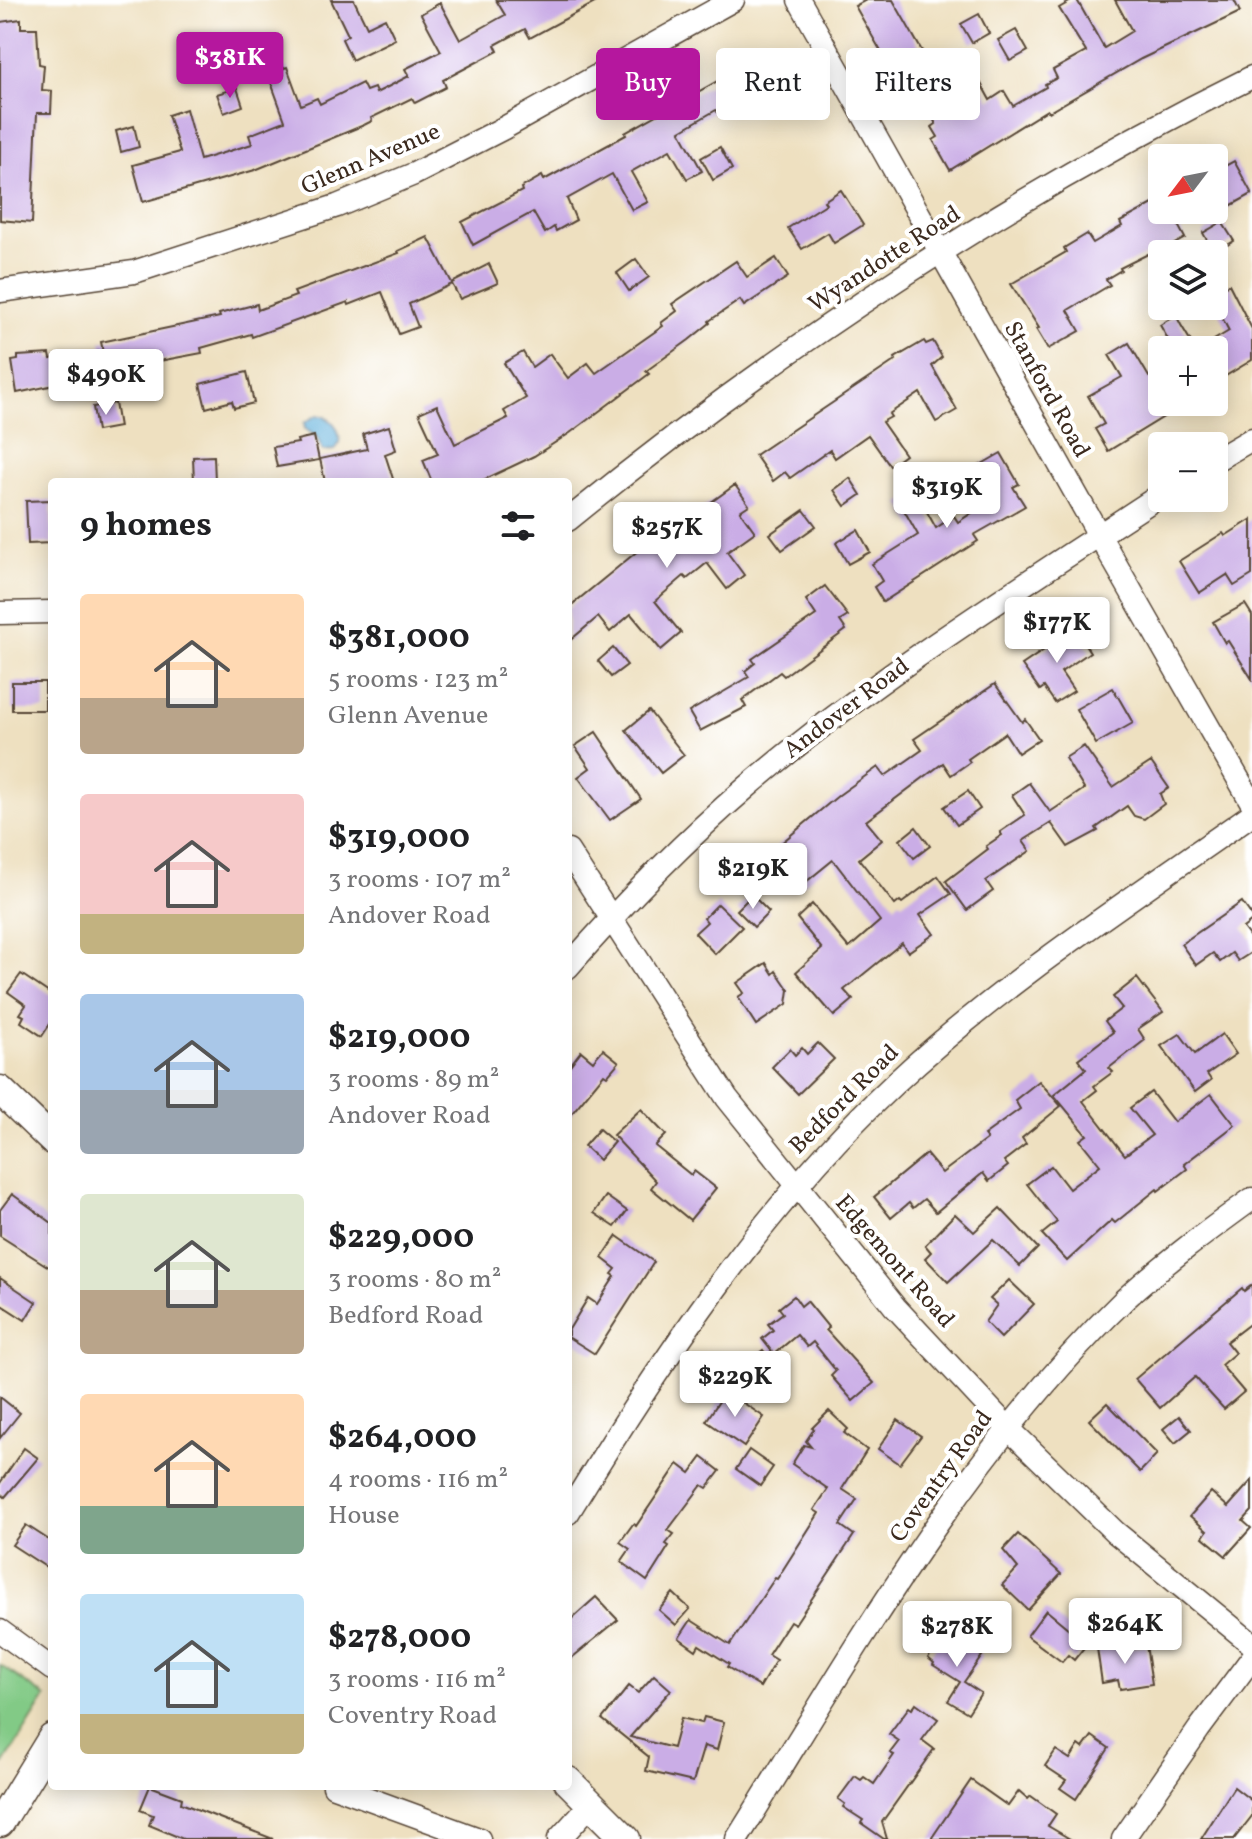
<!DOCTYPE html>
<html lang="en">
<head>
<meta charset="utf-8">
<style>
  body { margin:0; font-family:Vollkorn,serif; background:#f6f6f6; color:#202124; height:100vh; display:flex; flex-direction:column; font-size:30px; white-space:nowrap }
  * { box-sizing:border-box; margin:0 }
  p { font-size:26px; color:#757577 }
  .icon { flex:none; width:44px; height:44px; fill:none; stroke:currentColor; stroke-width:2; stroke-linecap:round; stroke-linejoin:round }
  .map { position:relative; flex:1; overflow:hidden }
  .drawer { position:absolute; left:48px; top:478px; width:524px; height:1312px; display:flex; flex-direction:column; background:#fff; border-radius:8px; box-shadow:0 4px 20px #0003 }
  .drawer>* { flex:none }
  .top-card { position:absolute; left:596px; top:48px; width:536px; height:72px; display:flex; gap:16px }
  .needle { width:52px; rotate:238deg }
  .controls { position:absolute; left:1148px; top:144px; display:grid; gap:16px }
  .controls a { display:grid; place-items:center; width:80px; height:80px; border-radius:8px; background:#fff; box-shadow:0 4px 20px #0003; font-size:40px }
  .price { position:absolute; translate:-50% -68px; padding:0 18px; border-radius:8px; background:#fff; color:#222; font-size:26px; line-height:52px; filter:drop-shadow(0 2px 4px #0008) }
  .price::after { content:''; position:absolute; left:50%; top:48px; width:24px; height:18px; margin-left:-12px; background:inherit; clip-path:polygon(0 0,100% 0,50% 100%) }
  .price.active { background:#b5179e; color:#fff }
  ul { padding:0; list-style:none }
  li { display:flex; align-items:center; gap:24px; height:200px; padding:0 32px }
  li span { display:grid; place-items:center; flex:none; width:224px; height:160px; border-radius:8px; color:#555 }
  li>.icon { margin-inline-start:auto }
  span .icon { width:96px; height:96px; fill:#fffc; stroke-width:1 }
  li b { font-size:34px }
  h2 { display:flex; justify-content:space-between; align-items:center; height:96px; padding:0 32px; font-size:34px }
  .tag { padding:0 28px; border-radius:8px; background:#fff; box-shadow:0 4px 20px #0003; font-size:28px; line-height:72px }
  .tag.active { background:#b5179e; color:#fff }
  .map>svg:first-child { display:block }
  .green { fill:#82ca86; stroke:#5e7a52; stroke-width:2 }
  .water { fill:#61b0db; stroke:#4e6d7c; stroke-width:2 }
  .building { fill:#caade6 }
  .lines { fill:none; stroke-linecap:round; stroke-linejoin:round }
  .minor-casing { stroke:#564536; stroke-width:25 }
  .tertiary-casing { stroke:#564536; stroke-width:31 }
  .minor { stroke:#fff; stroke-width:22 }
  .tertiary { stroke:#fff; stroke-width:28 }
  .labels { text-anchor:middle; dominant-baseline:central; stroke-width:8; stroke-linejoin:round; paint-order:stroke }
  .street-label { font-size:24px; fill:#3b2a1e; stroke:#fff }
</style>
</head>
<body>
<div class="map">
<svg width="1252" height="1839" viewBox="0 0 1252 1839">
  <rect width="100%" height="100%" fill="#fff"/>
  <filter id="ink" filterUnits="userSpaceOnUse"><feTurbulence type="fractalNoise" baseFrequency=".0125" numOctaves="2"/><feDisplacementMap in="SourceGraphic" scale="16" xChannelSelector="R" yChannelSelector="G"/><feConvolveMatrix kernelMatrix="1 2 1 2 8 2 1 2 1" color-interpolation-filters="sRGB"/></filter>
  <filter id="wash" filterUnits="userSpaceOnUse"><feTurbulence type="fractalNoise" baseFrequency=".006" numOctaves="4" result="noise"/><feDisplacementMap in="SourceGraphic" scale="32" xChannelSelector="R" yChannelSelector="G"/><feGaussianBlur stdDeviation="1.8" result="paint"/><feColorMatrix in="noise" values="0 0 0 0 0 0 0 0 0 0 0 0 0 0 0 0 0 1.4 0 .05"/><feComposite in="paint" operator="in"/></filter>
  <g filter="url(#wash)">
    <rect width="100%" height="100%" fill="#eee0c0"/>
    <path class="green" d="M0,1665L46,1697L0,1770Z"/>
    <path class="water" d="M317,415C332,417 339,427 340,442L335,450L323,451L317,437L305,429L304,423Z"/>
    <g id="blocks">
      <g class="building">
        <path d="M331,0H354L367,27L385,18L395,39L352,60L342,39L348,35Z"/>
        <path d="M496,0H600L530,38L525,29L495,45L498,51L443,80L446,87L415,103L412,98L371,118L372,121L364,125L255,170L143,202L133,165L180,152L168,115L186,109L200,160L252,144L249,135L285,121L268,74L287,67L301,105L317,98L320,104L362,83L366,91L374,88L376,93L409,76L405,69L441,51L421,14L440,3L460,40L505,15Z"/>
        <path d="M866,0H893L922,51L891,69L855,6Z"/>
        <path d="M1073,0H1077L1104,48L1132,31L1115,0H1234L1240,12L1141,59L1049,112L1047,110L950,170L933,140L938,137L932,127L936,124L926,106L959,87L948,69L967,58L990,100L1004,91L1013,106L1046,87L1045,84L1057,78L1053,70L1086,52L1059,8Z"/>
        <path d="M979,14L989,33L972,43L961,24Z"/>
        <path d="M21,19V28H37L39,64L44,65L42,90L52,91L51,113H37L32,223L0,220V22Z"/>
        <path d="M1016,30L1028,51L1010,61L998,40Z"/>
        <path d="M770,56L786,88L789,86L798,103L778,113L766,90L719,115L716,110L680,131L702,171L687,179L670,150L631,172L648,202L632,210L612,174L567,199L576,220L556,231L554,227L545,233L533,212L473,245L462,222L522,191L521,188L542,176L544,180L626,135L625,133L755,60L756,63Z"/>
        <path d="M237,88L243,106L224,113L217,94Z"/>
        <path d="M134,126L139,147L121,152L116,131Z"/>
        <path d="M720,147L732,169L713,180L701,158Z"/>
        <path d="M1234,161L1252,194L1221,211L1214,197V172Z"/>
        <path d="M841,190L863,225L834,243L828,233L802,249L788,228L826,204L824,201Z"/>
        <path d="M1162,199V210H1170L1185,238L1160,252L1158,249L1120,268L1121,270L1106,279L1110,285L1068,310L1080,331L1048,349L1036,329L1039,328L1011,284L1066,252L1064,248L1087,234L1093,243L1122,226L1120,222Z"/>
        <path d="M1222,222L1234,241L1214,253L1203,233Z"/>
        <path d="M428,237L452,283L489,264L498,283L460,299L452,284L409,304L418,327L399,334L382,292L349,305L348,302L252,337L251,334L201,348L202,353L159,361L158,357L77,374L78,380L17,393L12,361L18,360V356L50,354L51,359L103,351L101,342L220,317L219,314L257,304L258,310L296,296L294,292L399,253L398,251Z"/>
        <path d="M776,258L788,277L744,306L740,300L709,321L710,323L689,340L646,371L649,374L570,433L534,456L479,482H432L423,460L438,454L419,413L437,405L455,444L508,418L504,411L526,398L504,363L523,352L532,367L550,354L568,378L588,363L596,373L663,326L661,323L677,311L672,304L736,261L747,277Z"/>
        <path d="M636,259L649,277L629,291L617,273Z"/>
        <path d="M1229,284L1252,329V360L1214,383V340L1229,331L1214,302V292Z"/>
        <path d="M1176,315L1181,325L1196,350H1174L1160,325Z"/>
        <path d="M924,341L926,344L933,341L942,357L932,366L957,410L936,422L920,393L889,414L891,417L882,422L905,455L890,466L868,435L835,458L830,450L790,478L785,472L773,481L755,455L896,360L895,358Z"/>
        <path d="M1129,343L1149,377L1162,370V402H1188L1108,451L1095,429L1104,424L1088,396L1122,377L1109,355Z"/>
        <path d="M247,372L254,403L234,408L232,401L206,408L200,384Z"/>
        <path d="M115,403L119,427L97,431L93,407Z"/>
        <path d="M389,426L396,450L385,454L394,482H325L320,459L367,449L363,434Z"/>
        <path d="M314,436L319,460L277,467L273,447L298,443L297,440Z"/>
        <path d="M1001,453L1019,484L1013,487L1025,506L974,535L978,541L883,602L874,587L882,581L872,564L918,535L900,503L917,494L936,528L954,516L958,522L988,502L976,477L980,475L975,468Z"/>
        <path d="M214,456L215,481L194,482L193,457Z"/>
        <path d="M850,478L861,495L845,506L834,490Z"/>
        <path d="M735,485L749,505L740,511L755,532L727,552L744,575L727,589L707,563L687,579L684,576L655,601L681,633L661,650L631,614L610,632L598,617L568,642V608L684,513L689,518Z"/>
        <path d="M51,500L52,543L28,544L26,501Z"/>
        <path d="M804,510L816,526L782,550L770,534Z"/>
        <path d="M1252,519V575L1234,586L1227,575L1199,593L1179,561L1223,533L1225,536Z"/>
        <path d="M858,530L870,552L848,564L836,543Z"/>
        <path d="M825,586L848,616L840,621L846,630L784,676L780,672L742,700L746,707L700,731L689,712L749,677L745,671L755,663L752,659L816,615L806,600Z"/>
        <path d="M1245,604L1252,615V679L1228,641L1225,643L1213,622Z"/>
        <path d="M1075,629L1090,652L1061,672L1074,691L1055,703L1044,687L1040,690L1022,665Z"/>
        <path d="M613,648L627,665L611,677L598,661Z"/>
        <rect x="12" y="682" width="33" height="28"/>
        <path d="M995,684L1022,722L1025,719L1039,739L1018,753L1005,733L968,759L970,762L951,775L943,763L866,821L882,840L859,859L895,905L900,901L902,903L938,876L951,894L920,915L934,934L908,952L902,943L844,990L853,1000L834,1016L796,972L822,949L797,918L812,904L849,948L880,921L833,860L796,890L767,855L839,795L878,767L885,776L922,750L914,739Z"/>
        <path d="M1113,688L1133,723L1096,744L1076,709Z"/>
        <path d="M649,711L684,755L661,773L626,730Z"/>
        <path d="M596,732L641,799L610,820L578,777L590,768L575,746Z"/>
        <path d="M1084,746L1113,787L1151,762L1169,788L1160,794L1164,804L1144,819L1134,816L1127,806L1096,828L1098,831L1068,847L1051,823L1023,841L1030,851L986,881L993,891L967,910L946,881L988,849L986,846L1002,835L1000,832L1025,815L1012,795L1029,783L1050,812L1084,789L1065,758Z"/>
        <path d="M968,791L980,809L957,825L944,807Z"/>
        <path d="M916,827L930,846L914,858L900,840Z"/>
        <path d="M752,895L769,912L754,927L737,910Z"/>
        <path d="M1242,902L1252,916V921L1243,928L1252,940V952L1238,961L1232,953L1220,962L1213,953L1196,965L1181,944Z"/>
        <path d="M718,904L742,927L715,954L695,933L707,922L704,918Z"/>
        <path d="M766,963L773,974L776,971L789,990L787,1004L756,1025L738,997L744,993L737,983Z"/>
        <path d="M21,974L52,995V1021L42,1036L21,1022L24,1016L20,1014L26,1005L8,992Z"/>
        <path d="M1137,978L1163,1012L1138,1029L1145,1040L1109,1068L1113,1072L1094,1086L1097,1090L1083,1101L1125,1155L1152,1135L1130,1108L1151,1092L1174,1122L1211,1094L1235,1125L1184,1164L1187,1169L1158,1191L1157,1189L1115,1223L1112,1220L1067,1261L1042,1234L1057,1222L1027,1184L1051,1166L1069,1189L1100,1165L1080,1140L1087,1135L1054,1095L1086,1069L1078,1059L1113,1032L1105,1021L1122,1008L1113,997Z"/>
        <path d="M1180,1034L1195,1054L1222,1034L1236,1054L1207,1074L1211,1080L1195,1092L1161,1046Z"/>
        <path d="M818,1043L834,1059L798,1094L772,1067L790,1049L795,1055L802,1048L807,1054Z"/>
        <path d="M603,1049L619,1062L607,1076L604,1074L568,1118V1068L581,1051L593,1061Z"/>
        <path d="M1039,1081L1061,1106L1022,1138L1026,1144L1004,1161L1008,1166L989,1181L983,1173L936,1212L924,1199L913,1208L909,1203L891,1218L874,1197L926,1154L942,1173L987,1139L984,1135L1020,1109L1015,1100Z"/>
        <path d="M641,1109L666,1135L655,1146L691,1175L694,1171L716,1188L690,1220L651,1188L656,1181L613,1135Z"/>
        <path d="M599,1129L614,1142L599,1160L584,1146Z"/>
        <path d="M12,1194L52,1223V1269L0,1236V1210Z"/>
        <path d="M606,1196L627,1211L615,1227L594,1213Z"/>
        <path d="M1000,1208L1038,1248L1020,1266L993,1240L948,1282L925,1258L931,1252L925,1245L955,1214L974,1232Z"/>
        <path d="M617,1236L654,1262L595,1354L568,1337V1331L588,1298L597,1304L615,1276L612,1274L616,1269L602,1258Z"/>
        <path d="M0,1278L36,1302L25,1320L0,1304Z"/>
        <path d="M1009,1280L1034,1304L1001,1338L985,1322L997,1305L990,1299Z"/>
        <path d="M1252,1285V1322L1226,1342L1235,1353L1221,1365L1244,1392L1224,1409L1195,1377L1160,1408L1135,1379L1242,1288L1244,1291Z"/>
        <path d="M794,1296L801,1306L807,1301L829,1328L826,1330L874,1383L853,1401L831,1376L836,1371L813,1342L807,1347L797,1335L774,1354L762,1339L773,1330L768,1324L783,1313L779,1308Z"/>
        <path d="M763,1350L777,1368L758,1383L743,1366Z"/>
        <path d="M726,1391L764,1417L744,1447L706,1421Z"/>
        <path d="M0,1397L20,1413L0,1438Z"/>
        <path d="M1107,1403L1157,1454L1140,1472L1089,1420Z"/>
        <path d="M829,1411L848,1429L844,1433L867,1450L842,1489L857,1499L840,1525L854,1535L795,1624L790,1621L768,1655L776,1660L760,1687L727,1667L729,1664L699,1645L696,1650L679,1638L691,1620L730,1645L775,1578L777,1579L819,1513L814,1510L828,1489L792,1464L804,1445L811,1447L806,1441L814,1429L812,1428Z"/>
        <path d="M1179,1416L1191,1430L1175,1443L1163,1429Z"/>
        <path d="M898,1420L921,1436L900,1464L878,1449Z"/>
        <path d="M24,1448L38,1458L5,1497L0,1493V1483Z"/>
        <path d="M749,1450L773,1467L760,1486L736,1469Z"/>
        <path d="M702,1457L720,1471L707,1488L702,1485L668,1530L674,1534L666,1544L669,1546L647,1581L621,1562L630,1549L620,1542L633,1524L636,1526L678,1464L690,1473Z"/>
        <path d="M1252,1480V1511L1243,1521L1251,1528L1226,1556L1203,1537L1207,1531L1190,1516L1211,1492L1228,1507Z"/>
        <path d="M26,1525L52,1542V1571L12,1545Z"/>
        <path d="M1018,1534L1061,1574L1028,1610L1002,1585L1018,1568L1003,1550Z"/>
        <path d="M673,1593L690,1609L676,1625L659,1610Z"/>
        <path d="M596,1597L618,1620L568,1661V1622Z"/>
        <path d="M1046,1610L1087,1644L1074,1660L1068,1655L1062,1662L1027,1636Z"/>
        <path d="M944,1635L951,1639L953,1637L982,1656L964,1682L981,1693L968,1713L948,1701L960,1682L933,1665L934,1663L928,1658Z"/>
        <path d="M1120,1645L1121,1649L1146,1645L1152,1684L1120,1689L1118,1680L1102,1683L1097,1648Z"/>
        <path d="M654,1675L671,1690L630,1737L673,1748L681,1718L702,1723L704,1717L724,1722L717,1750L704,1746L693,1782L646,1771L649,1757L602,1719L629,1686L638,1693Z"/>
        <path d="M916,1703L938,1719L922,1740L934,1749L882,1822L887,1839H884L861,1823L863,1820L843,1807L845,1804L838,1799L855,1776L861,1780L864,1777L874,1784L894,1755L890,1753L899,1741L889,1734L909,1707L912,1709Z"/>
        <path d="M1092,1736L1109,1748L1076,1799L1060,1788L1066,1780L1045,1766L1056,1750L1070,1759L1079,1745L1083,1748Z"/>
        <path d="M971,1780L1008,1806L1019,1791L1028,1799L1031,1796L1056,1814L1048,1826L1070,1839H931Z"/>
        <path d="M150,1786L182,1798L181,1803L273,1839H183L149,1825L153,1815L140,1810Z"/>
        <path d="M1234,1787L1252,1801V1816L1234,1839H1201Z"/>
      </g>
    </g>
  </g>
  <g filter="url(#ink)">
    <use href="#blocks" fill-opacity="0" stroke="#564536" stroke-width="2"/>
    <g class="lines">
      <g class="minor-casing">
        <g id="minor">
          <path d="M799,0L1099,535L1252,803"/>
          <path d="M0,291L134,272L337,206L414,174L504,128L733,0"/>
          <path d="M1214,461L1252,439"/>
          <path d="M568,520C777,350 1010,196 1252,77"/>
          <path d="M0,613L52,612"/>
          <path d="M568,851L727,1098L895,1307L1009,1429L1115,1532L1252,1644"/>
          <path d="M568,967C623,904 683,842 747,787C875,677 1021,587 1162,494"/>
          <path d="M568,1513C662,1359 762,1208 894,1084C1003,982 1130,900 1252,814"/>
          <path d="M0,1631L52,1669"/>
          <path d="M334,1786L479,1839"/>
          <path d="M559,1839L590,1805"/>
          <path d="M737,1839C854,1652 964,1455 1124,1300C1164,1263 1208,1231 1252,1199"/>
          <path d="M1123,1839L1199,1729L1252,1658"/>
        </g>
      </g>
      <g class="tertiary-casing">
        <g id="tertiary">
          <path d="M0,1090L52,1140"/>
          <path d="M568,1781L626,1839"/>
          <path d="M0,1823L52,1738"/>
        </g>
      </g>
      <use href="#minor" class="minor"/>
      <use href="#tertiary" class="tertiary"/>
    </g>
  </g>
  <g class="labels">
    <g class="street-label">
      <text transform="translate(371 160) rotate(-23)">Glenn Avenue</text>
      <text transform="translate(885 260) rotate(-33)">Wyandotte Road</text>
      <text transform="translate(1046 390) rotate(61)">Stanford Road</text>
      <text transform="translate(847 709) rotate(-37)">Andover Road</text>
      <text transform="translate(845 1100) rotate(-45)">Bedford Road</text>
      <text transform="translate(894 1262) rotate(49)">Edgemont Road</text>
      <text transform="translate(942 1477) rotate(-54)">Coventry Road</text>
    </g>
  </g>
</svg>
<div class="controls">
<a><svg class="needle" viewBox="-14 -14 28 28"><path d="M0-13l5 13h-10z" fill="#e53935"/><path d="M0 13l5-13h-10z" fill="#757577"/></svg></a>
<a><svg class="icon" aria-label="layers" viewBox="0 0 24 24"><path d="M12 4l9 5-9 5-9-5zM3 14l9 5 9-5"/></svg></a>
<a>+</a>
<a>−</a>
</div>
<b class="price active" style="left:230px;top:100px">$381K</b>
<b class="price" style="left:106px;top:417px">$490K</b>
<b class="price" style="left:947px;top:530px">$319K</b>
<b class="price" style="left:667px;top:570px">$257K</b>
<b class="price" style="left:1057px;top:665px">$177K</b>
<b class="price" style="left:753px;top:911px">$219K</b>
<b class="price" style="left:735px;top:1419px">$229K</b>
<b class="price" style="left:1125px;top:1666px">$264K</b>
<b class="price" style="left:957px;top:1669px">$278K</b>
<div class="top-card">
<a class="tag active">Buy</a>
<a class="tag">Rent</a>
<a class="tag">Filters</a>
</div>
<section class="drawer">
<h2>9 homes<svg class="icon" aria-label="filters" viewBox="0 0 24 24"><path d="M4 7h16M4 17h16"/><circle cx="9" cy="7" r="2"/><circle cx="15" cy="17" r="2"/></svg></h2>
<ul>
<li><span style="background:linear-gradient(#ffd9b3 65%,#b9a48a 0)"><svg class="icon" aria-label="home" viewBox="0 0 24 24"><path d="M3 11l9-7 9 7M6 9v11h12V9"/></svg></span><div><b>$381,000</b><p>5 rooms · 123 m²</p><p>Glenn Avenue</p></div></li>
<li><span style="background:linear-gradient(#f6c9c9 75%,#c2b280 0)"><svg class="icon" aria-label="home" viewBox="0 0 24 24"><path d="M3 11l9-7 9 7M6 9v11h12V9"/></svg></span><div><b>$319,000</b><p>3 rooms · 107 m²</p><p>Andover Road</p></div></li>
<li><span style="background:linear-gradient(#a9c7e8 60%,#9aa5b1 0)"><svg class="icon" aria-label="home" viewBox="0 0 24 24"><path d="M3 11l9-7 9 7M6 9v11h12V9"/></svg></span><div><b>$219,000</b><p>3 rooms · 89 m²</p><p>Andover Road</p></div></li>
<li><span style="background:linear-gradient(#dfe7d0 60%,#b9a48a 0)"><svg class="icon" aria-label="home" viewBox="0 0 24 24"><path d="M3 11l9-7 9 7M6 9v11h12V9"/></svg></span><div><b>$229,000</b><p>3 rooms · 80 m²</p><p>Bedford Road</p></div></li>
<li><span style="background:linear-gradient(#ffd9b3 70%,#7fa58c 0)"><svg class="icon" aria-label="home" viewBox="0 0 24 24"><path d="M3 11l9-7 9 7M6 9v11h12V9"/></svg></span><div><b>$264,000</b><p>4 rooms · 116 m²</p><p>House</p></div></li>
<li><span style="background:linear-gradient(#bfe0f5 75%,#c2b280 0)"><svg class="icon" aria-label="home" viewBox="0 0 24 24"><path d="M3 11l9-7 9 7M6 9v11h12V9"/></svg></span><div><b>$278,000</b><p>3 rooms · 116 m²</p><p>Coventry Road</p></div></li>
</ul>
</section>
</div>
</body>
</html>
